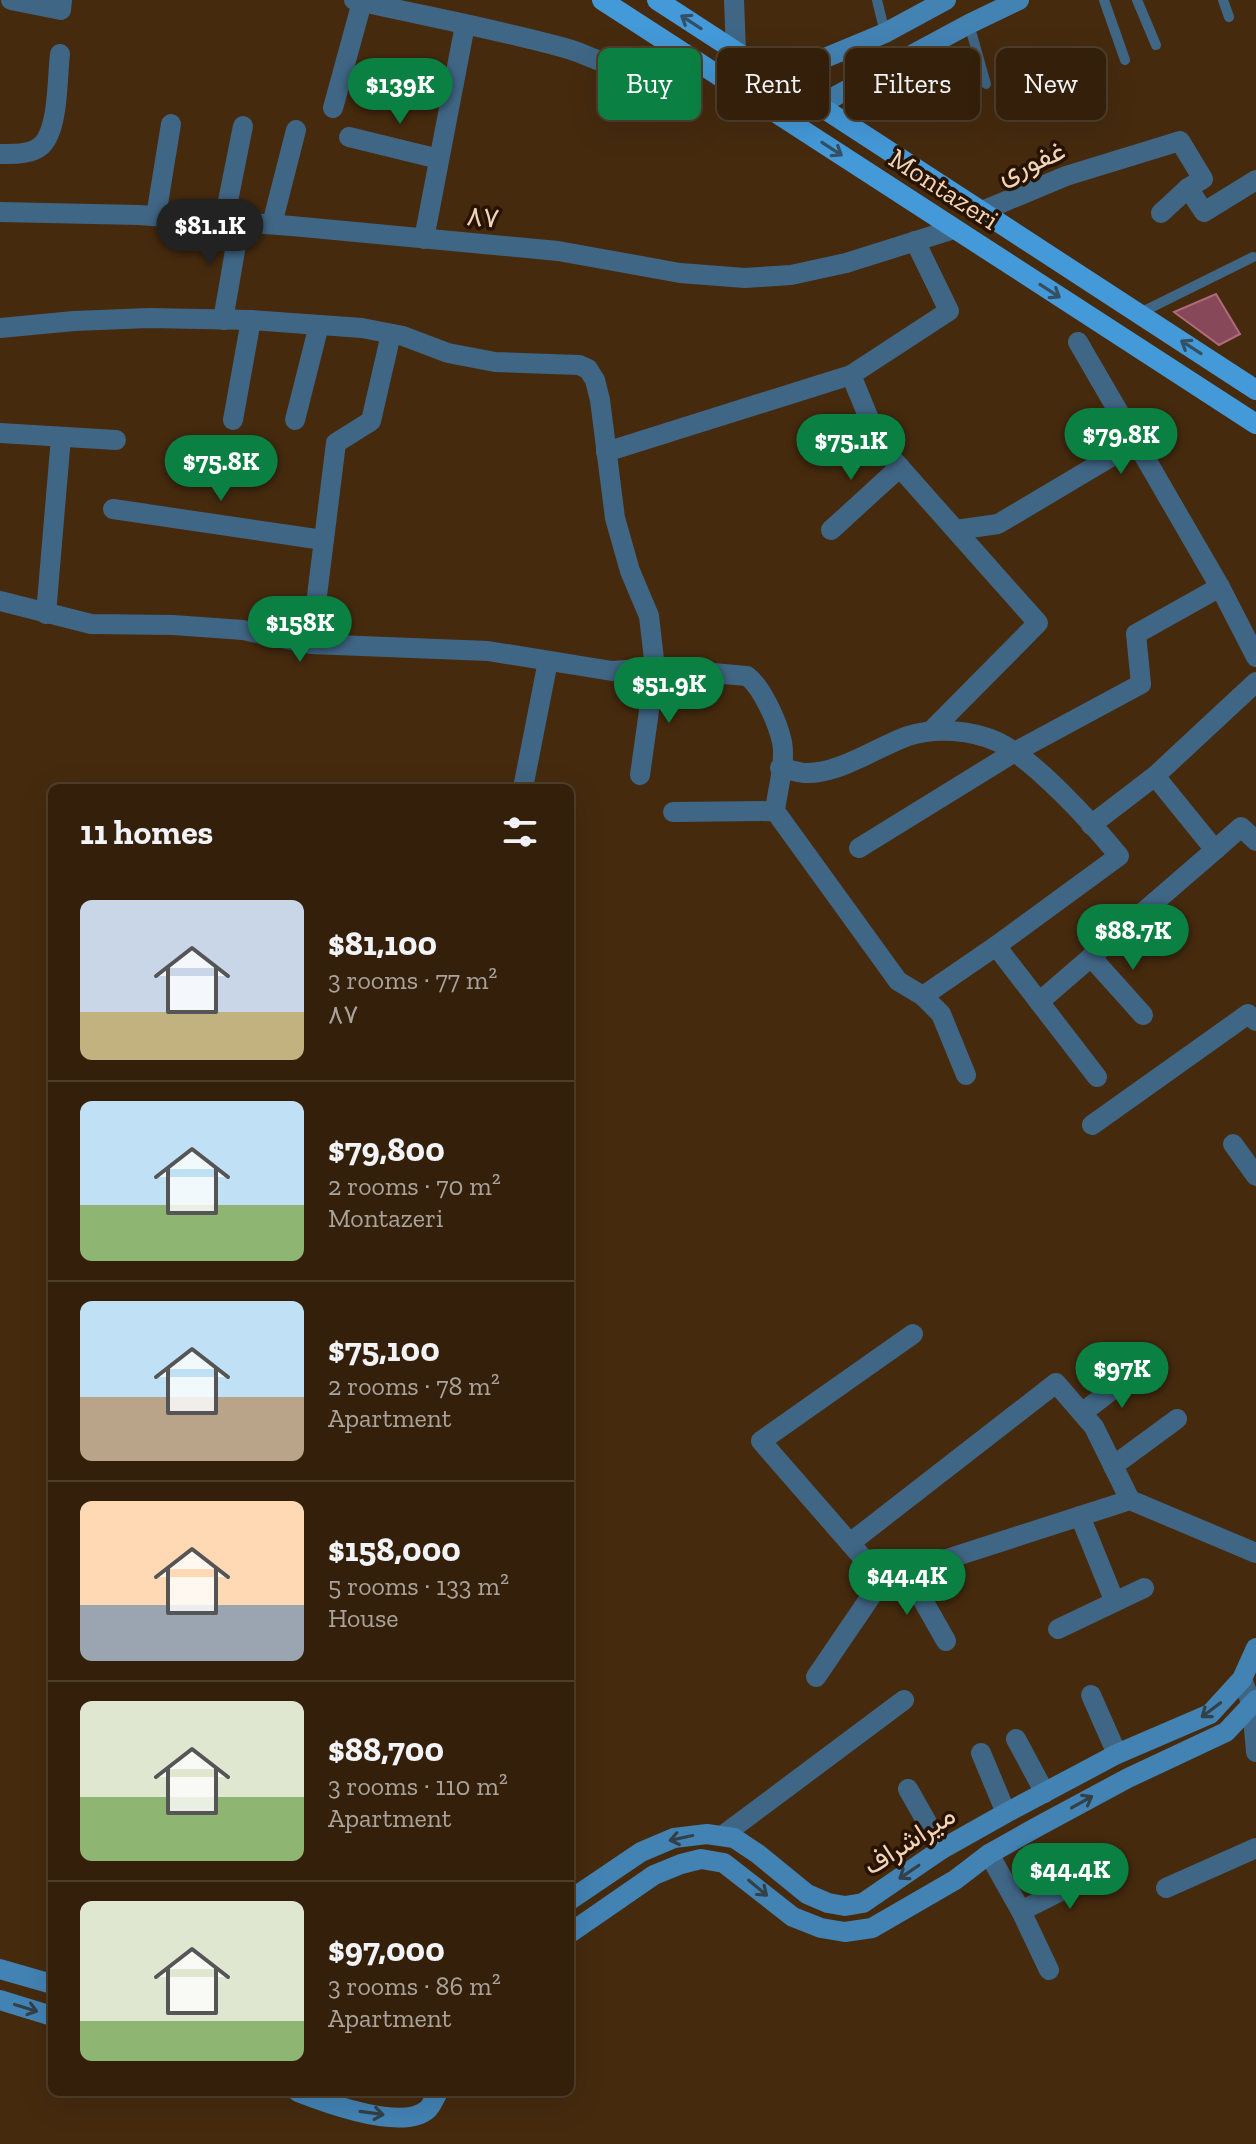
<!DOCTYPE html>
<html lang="en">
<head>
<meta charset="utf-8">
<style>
  body { margin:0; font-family:"Zilla Slab",Vazirmatn,serif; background:#3c2813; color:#f1f3f6; height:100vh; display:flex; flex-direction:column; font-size:30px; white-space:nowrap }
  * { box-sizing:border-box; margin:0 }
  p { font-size:26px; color:#a9a39c }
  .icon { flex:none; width:44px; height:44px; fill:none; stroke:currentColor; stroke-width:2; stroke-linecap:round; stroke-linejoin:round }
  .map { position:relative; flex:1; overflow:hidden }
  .sheet { position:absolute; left:48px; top:784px; width:526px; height:1312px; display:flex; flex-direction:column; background:#34200a; border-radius:12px; box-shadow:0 8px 32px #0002,0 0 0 2px #4e3e2b }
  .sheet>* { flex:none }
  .hud { position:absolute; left:598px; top:48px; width:538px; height:72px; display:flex; gap:16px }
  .price { position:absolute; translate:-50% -68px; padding:0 18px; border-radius:28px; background:#0b8043; color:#fff; font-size:26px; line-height:52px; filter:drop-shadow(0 2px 4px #0008) }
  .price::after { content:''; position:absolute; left:50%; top:48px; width:24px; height:18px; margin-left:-12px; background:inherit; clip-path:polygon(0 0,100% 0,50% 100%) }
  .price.on { background:#222; color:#fff }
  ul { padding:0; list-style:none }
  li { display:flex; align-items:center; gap:24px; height:200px; padding:0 32px }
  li+li { border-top:2px solid #4e3e2b }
  li span { display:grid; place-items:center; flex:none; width:224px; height:160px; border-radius:12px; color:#555 }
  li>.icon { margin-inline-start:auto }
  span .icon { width:96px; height:96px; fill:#fffc; stroke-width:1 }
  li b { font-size:34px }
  h2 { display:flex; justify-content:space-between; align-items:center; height:96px; padding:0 32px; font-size:34px }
  .pill { padding:0 28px; border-radius:12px; background:#34200a; box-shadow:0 8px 32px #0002,0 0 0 2px #4e3e2b; font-size:28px; line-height:72px }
  .pill.on { background:#0b8043; color:#fff }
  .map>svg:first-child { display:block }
  .building { fill:#87495a; stroke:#b1697b; stroke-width:2 }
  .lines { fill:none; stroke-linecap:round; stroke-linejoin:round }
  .lane { stroke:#406685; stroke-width:10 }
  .street { stroke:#406685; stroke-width:20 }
  .secondary { stroke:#4383b4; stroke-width:20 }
  .primary { stroke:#4499d8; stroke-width:20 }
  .oneway { stroke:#344f61 }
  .oneway2 { stroke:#324048 }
  .labels { text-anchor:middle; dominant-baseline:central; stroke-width:7; stroke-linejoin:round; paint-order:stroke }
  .street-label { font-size:28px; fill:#f1d4ba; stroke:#271300 }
</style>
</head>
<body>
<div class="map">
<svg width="1256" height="2144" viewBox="0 0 1256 2144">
  <rect width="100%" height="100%" fill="#452a0e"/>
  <path class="building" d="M1216,294L1240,334L1219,345L1174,312Z"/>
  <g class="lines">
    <g class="lane">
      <path d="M877,0L885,33"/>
      <path d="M1104,0L1125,60"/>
      <path d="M1137,0L1156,45"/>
      <path d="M1223,0L1229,17"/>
      <path d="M969,24L986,84"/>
      <path d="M1140,313L1253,257"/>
    </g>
    <g class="street">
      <path d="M11,0L61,10L62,0"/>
      <path d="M354,0C424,16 496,29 565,48C585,53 602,65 624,67C645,69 658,60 671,45"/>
      <path d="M734,0L736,52"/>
      <path d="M333,108L362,2"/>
      <path d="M349,137L439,159"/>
      <path d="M0,154C14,154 31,155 42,145C59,128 57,77 60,54"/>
      <path d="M1188,188L1204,212L1256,180"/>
      <path d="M982,211L1066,176L1180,141L1203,179L1188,188L1161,213"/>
      <path d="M0,212L139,215L292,226L558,251L680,273L745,278L791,275L846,263L954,229"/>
      <path d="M156,216L171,124"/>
      <path d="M224,221L243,126"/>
      <path d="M272,224L296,130"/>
      <path d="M424,239L465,25"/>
      <path d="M223,320L240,222"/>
      <path d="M0,328L74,321L149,318L251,320L362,328L403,336L448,353L495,362L579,365L588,369L595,380L600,400L615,518L630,571L649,616L655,668L640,775"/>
      <path d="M851,375L949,311L915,241"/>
      <path d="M233,420L251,320"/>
      <path d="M295,420L319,325"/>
      <path d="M0,433L116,440"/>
      <path d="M1136,442L1220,587L1256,657"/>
      <path d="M606,452L851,375L880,445L1038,623L931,731"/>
      <path d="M113,509L323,540"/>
      <path d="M831,530L900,467"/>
      <path d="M956,530L998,524L1136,442L1078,342"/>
      <path d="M0,601L91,624L173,625L243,630L311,644L488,651L612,671L655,668L747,676C762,687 778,723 782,742C786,763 777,791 775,811L898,981L923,996L941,1014L966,1075"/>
      <path d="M46,614L61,437"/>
      <path d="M311,644L336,443L371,421L391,334"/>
      <path d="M780,768C788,769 796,772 804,773C838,775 877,747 908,736C936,727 972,730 998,742C1035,760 1093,824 1119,856L996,946"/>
      <path d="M1155,776L1256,682"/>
      <path d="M523,788L548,661"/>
      <path d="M673,812L775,811"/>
      <path d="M859,848L1013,753L1141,684L1136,634L1220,587"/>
      <path d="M1215,850L1241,827L1256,841"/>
      <path d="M1091,957L1143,1015"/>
      <path d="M923,996L996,946L1097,1077"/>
      <path d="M1039,1002L1215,850L1155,776L1091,825"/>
      <path d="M1092,1125L1248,1014L1256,1021"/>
      <path d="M1233,1144L1256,1176"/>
      <path d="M913,1334L761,1441L882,1580L1130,1500L1256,1553"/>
      <path d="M1082,1413L1135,1372"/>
      <path d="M1113,1466L1177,1419"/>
      <path d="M1080,1516L1114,1600"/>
      <path d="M850,1543L1056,1383L1094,1427L1130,1500"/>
      <path d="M907,1572L946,1641"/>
      <path d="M1058,1629L1144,1588"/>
      <path d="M816,1677L882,1580"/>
      <path d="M1242,1679L1252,1705L1256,1752"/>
      <path d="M1091,1695L1117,1754"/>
      <path d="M1016,1739L1045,1793"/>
      <path d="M981,1753L1006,1813"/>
      <path d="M908,1789L942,1849"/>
      <path d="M722,1836L904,1700"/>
      <path d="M989,1854L1021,1911L1049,1970"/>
      <path d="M1166,1888L1256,1848"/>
      <path d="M1021,1911L1098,1872"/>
    </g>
    <g class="secondary">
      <path d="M765,71L796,70L885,33L946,0"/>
      <path d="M817,106L969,24L1019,0"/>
      <path d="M570,1900L641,1852L674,1838L707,1834L734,1838L758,1854L807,1894L828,1903L845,1906L863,1903L942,1849L1006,1813L1117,1754L1210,1714L1242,1679L1256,1648"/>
      <path d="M570,1933L654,1875L681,1864L701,1859L724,1863L793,1917L821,1928L845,1932L872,1928L955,1880L989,1854L1037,1827L1128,1778L1226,1732L1256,1700"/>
      <path d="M0,1969L52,1984"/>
      <path d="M0,2000L52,2016"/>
      <path d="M298,2092C326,2103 404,2132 428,2109C432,2105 435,2097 438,2092"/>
    </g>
    <g class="primary">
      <path d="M602,0L1256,424"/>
      <path d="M657,0L1256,390"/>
    </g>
  </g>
  <defs><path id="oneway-shaft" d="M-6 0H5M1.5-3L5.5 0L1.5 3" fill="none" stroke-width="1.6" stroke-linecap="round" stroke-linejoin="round" transform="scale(2)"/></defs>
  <g class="oneway">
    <use href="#oneway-shaft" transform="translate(691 22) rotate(-147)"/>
    <use href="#oneway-shaft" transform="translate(832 149) rotate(33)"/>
    <use href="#oneway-shaft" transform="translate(1050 291) rotate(33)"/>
    <use href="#oneway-shaft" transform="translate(1191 347) rotate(-147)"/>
  </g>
  <g class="oneway2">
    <use href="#oneway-shaft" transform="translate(1211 1710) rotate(143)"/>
    <use href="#oneway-shaft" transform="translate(1082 1802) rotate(-29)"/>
    <use href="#oneway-shaft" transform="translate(681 1838) rotate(168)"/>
    <use href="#oneway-shaft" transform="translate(909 1872) rotate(146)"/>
    <use href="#oneway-shaft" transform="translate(758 1888) rotate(40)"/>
    <use href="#oneway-shaft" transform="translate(26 2008) rotate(17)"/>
    <use href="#oneway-shaft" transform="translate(372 2113) rotate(8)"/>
  </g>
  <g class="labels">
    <g class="street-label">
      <text transform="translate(1031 162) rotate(-22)">غفوری</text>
      <text transform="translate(944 189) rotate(33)">Montazeri</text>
      <text transform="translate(483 217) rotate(5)">۸۷</text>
      <text transform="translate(909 1840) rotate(-33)">میراشراف</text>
    </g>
  </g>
</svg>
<b class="price" style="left:400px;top:126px">$139K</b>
<b class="price on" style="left:210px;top:267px">$81.1K</b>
<b class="price" style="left:1121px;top:476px">$79.8K</b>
<b class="price" style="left:851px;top:482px">$75.1K</b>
<b class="price" style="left:221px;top:503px">$75.8K</b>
<b class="price" style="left:300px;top:664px">$158K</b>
<b class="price" style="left:669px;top:725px">$51.9K</b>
<b class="price" style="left:1133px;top:972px">$88.7K</b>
<b class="price" style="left:1122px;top:1410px">$97K</b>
<b class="price" style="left:907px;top:1617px">$44.4K</b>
<b class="price" style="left:1070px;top:1911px">$44.4K</b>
<div class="hud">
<a class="pill on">Buy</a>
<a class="pill">Rent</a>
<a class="pill">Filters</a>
<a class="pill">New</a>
</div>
<section class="sheet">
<h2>11 homes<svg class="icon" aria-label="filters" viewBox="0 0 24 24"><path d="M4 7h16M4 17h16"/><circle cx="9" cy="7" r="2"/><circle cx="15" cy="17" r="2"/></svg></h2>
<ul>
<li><span style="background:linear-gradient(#c9d6e8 70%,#c2b280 0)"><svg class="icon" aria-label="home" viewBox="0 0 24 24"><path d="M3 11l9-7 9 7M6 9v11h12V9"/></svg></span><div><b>$81,100</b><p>3 rooms · 77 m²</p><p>۸۷</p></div></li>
<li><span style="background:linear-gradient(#bfe0f5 65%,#8fb573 0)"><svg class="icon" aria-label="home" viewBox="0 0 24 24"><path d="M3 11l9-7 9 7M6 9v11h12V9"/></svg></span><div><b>$79,800</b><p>2 rooms · 70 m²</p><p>Montazeri</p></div></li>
<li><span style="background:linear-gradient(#bfe0f5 60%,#b9a48a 0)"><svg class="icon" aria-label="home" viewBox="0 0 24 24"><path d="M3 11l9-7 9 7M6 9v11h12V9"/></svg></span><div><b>$75,100</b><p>2 rooms · 78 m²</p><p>Apartment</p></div></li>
<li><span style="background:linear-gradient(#ffd9b3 65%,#9aa5b1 0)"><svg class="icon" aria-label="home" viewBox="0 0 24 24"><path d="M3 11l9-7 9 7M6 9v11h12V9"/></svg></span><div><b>$158,000</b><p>5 rooms · 133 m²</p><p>House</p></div></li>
<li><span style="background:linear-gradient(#dfe7d0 60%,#8fb573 0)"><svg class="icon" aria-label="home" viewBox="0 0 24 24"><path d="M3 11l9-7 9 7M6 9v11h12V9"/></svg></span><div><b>$88,700</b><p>3 rooms · 110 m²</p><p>Apartment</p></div></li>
<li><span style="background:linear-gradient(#dfe7d0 75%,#8fb573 0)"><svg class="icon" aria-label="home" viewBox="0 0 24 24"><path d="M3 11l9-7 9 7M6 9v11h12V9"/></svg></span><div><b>$97,000</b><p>3 rooms · 86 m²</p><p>Apartment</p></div></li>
</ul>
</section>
</div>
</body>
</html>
